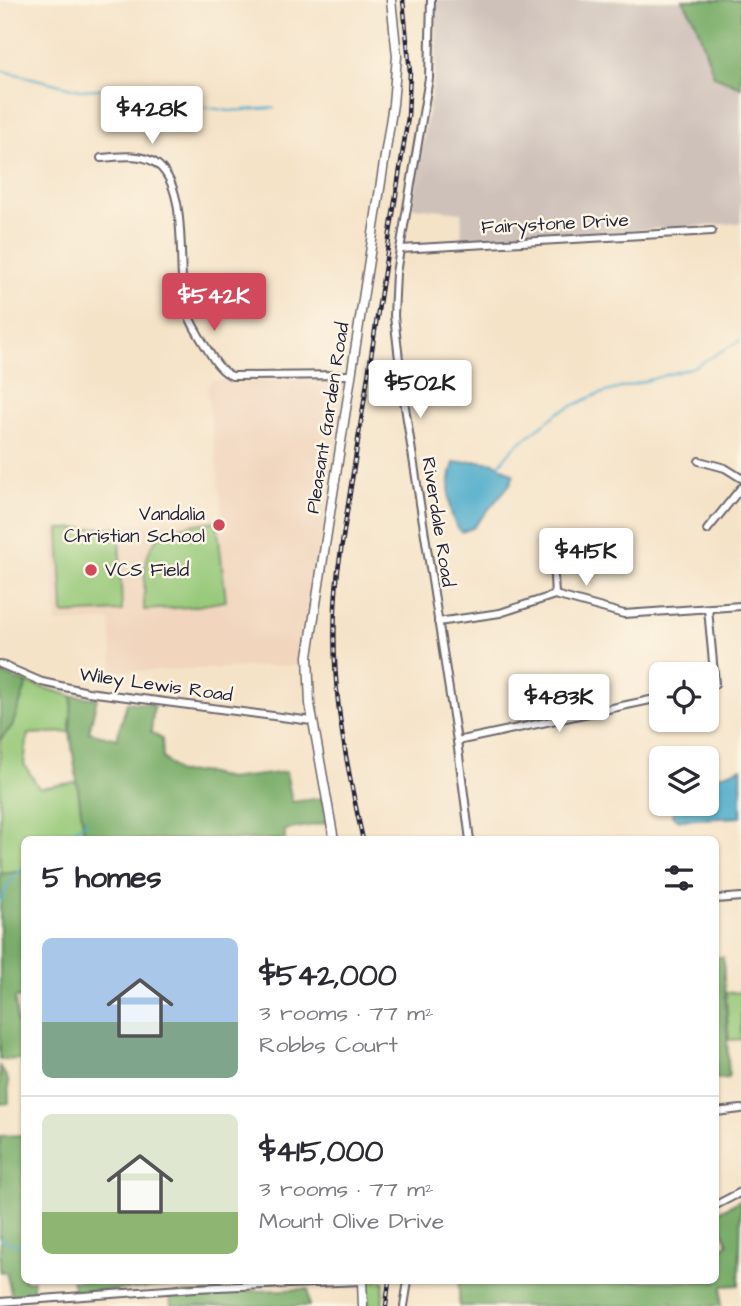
<!DOCTYPE html>
<html lang="en">
<head>
<meta charset="utf-8">
<style>
  body { margin:0; font-family:"Architects Daughter",sans-serif; background:#f7f7f7; color:#2b2b33; height:100vh; display:flex; flex-direction:column; font-size:26px; white-space:nowrap }
  * { box-sizing:border-box; margin:0 }
  p { font-size:23px; color:#7c7c81 }
  .icon { flex:none; width:38px; height:38px; fill:none; stroke:currentColor; stroke-width:2; stroke-linecap:round; stroke-linejoin:round }
  .map { position:relative; flex:1; overflow:hidden }
  .side { position:absolute; left:21px; top:836px; width:698px; height:448px; display:flex; flex-direction:column; background:#fff; border-radius:10px; box-shadow:0 2px 5px #0004 }
  .side>* { flex:none }
  .controls { position:absolute; left:649px; top:662px; display:grid; gap:14px }
  .controls a { display:grid; place-items:center; width:70px; height:70px; border-radius:10px; background:#fff; box-shadow:0 2px 5px #0004; font-size:35px }
  .price { position:absolute; translate:-50% -60px; padding:0 16px; border-radius:7px; background:#fff; color:#222; font-size:23px; line-height:46px; filter:drop-shadow(0 2px 4px #0008) }
  .price::after { content:''; position:absolute; left:50%; top:42px; width:21px; height:16px; margin-left:-10px; background:inherit; clip-path:polygon(0 0,100% 0,50% 100%) }
  .price.selected { background:#d1495b; color:#fff }
  ul { padding:0; list-style:none }
  li { display:flex; align-items:center; gap:21px; height:175px; padding:0 21px }
  li+li { border-top:2px solid #e1e1e2 }
  li span { display:grid; place-items:center; flex:none; width:196px; height:140px; border-radius:10px; color:#555 }
  li>.icon { margin-inline-start:auto }
  span .icon { width:84px; height:84px; fill:#fffc; stroke-width:1 }
  li b { font-size:30px }
  h2 { display:flex; justify-content:space-between; align-items:center; height:84px; padding:0 21px; font-size:30px }
  .map>svg:first-child { display:block }
  .built { fill:#f1d5bd }
  .industrial { fill:#cec1ba }
  .green { fill:#97c979; stroke:#5c765a; stroke-width:2 }
  .forest { fill:#79ad69; stroke:#4e6852; stroke-width:2 }
  .water { fill:#4cabcb; stroke:#376683; stroke-width:2 }
  .lines { fill:none; stroke-linecap:round; stroke-linejoin:round }
  .stream { stroke:#4cabcb; stroke-width:2 }
  .minor-casing { stroke:#6c666c; stroke-width:10 }
  .major-casing { stroke:#6c666c; stroke-width:11 }
  .minor { stroke:#fff; stroke-width:6 }
  .major { stroke:#fff; stroke-width:8 }
  .rail-casing { stroke:#22223b; stroke-width:4.5 }
  .rail { stroke:#fcf5e5; stroke-width:2; stroke-dasharray:5; stroke-linecap:butt }
  .poi-dot { fill:#d1495b; stroke:#fcf5e5; stroke-width:2.5 }
  .labels { text-anchor:middle; dominant-baseline:central; stroke-width:5; stroke-linejoin:round; paint-order:stroke }
  .street-label { font-size:19px; fill:#22223b; stroke:#fcf5e5 }
  .poi-label { font-size:19px; fill:#22223b; stroke:#fcf5e5; text-anchor:end }
</style>
</head>
<body>
<div class="map">
<svg width="741" height="1306" viewBox="0 0 741 1306">
  <rect width="100%" height="100%" fill="#fcf5e5"/>
  <filter id="ink" filterUnits="userSpaceOnUse"><feTurbulence type="fractalNoise" baseFrequency=".0143" numOctaves="2"/><feDisplacementMap in="SourceGraphic" scale="14" xChannelSelector="R" yChannelSelector="G"/><feConvolveMatrix kernelMatrix="1 2 1 2 8 2 1 2 1" color-interpolation-filters="sRGB"/></filter>
  <filter id="wash" filterUnits="userSpaceOnUse"><feTurbulence type="fractalNoise" baseFrequency=".00686" numOctaves="4" result="noise"/><feDisplacementMap in="SourceGraphic" scale="28" xChannelSelector="R" yChannelSelector="G"/><feGaussianBlur stdDeviation="1.57" result="paint"/><feColorMatrix in="noise" values="0 0 0 0 0 0 0 0 0 0 0 0 0 0 0 0 0 1.4 0 .05"/><feComposite in="paint" operator="in"/></filter>
  <g filter="url(#wash)">
    <rect width="100%" height="100%" fill="#f5e3c8"/>
    <path class="built" d="M213,380L347,381L313,590L305,665L113,672L110,620L56,623L52,530L223,517L207,388Z"/>
    <path class="industrial" d="M436,0H683L696,23L714,76L741,87V223L461,242L462,212L412,207L436,66Z"/>
    <g class="green">
      <path d="M217,521L226,601L191,607L144,610C144,542 145,529 217,521Z"/>
      <path d="M119,527L122,611L63,614L59,529Z"/>
      <path d="M27,683L72,696L70,732L28,734L24,764L39,788L77,782L84,831L78,840H24V871L0,874V740L12,726Z"/>
      <path d="M741,992V1039L729,1040L726,993Z"/>
      <path d="M367,1281H384L382,1306H368Z"/>
    </g>
    <g class="forest">
      <path d="M683,0H741V87L714,76L696,23Z"/>
      <path d="M0,673L27,683L12,726L0,740Z"/>
      <path d="M72,696L97,698L89,732L117,739L127,702L154,705L151,732L162,739L163,758L178,773L202,772L228,779L286,772L292,802L322,798L326,823L285,830V840H78L84,831L70,732Z"/>
      <path d="M24,871V997L15,998L17,1023H24V1059L0,1060V874Z"/>
      <path d="M716,957H723L729,1078L716,1079Z"/>
      <path d="M0,1066L8,1080L9,1103L0,1104Z"/>
      <path d="M24,1135V1281H33L34,1296L12,1297L6,1272H0V1136Z"/>
      <path d="M741,1200L739,1285L722,1286L721,1306H675L672,1302L654,1306H459V1281H716V1250L728,1244L716,1213Z"/>
      <path d="M72,1281H243V1282L76,1292Z"/>
      <path d="M308,1289L309,1306H171L170,1294Z"/>
    </g>
    <g class="water">
      <path d="M477,461L495,463L514,475L510,484L473,528L461,532C446,517 447,482 454,463Z"/>
      <path d="M741,768V817L680,820L672,816L674,803H707V780Z"/>
    </g>
    <g class="lines">
      <g class="stream">
        <path d="M0,70L80,90L115,88L151,98L229,111L274,108"/>
        <path d="M499,465L513,448L559,412L596,395L694,367L741,340"/>
        <path d="M61,840L88,820"/>
        <path d="M0,902L7,886L24,866"/>
        <path d="M0,1239L24,1247"/>
      </g>
    </g>
  </g>
  <g filter="url(#ink)">
    <g class="lines">
      <g class="minor-casing">
        <g id="minor">
          <path d="M431,0L429,78L396,273L394,316L403,394L457,741L470,840"/>
          <path d="M101,158C118,157 139,153 154,162C191,185 176,267 185,305C188,319 197,332 204,344C212,356 218,370 232,376L351,375"/>
          <path d="M400,249L712,231"/>
          <path d="M699,461L725,468L741,478"/>
          <path d="M707,530L741,488"/>
          <path d="M553,559L555,595"/>
          <path d="M708,609L715,684"/>
          <path d="M438,622L500,613L555,595L624,614L741,606"/>
          <path d="M0,664L42,682L88,692L312,721"/>
          <path d="M457,741L655,699"/>
          <path d="M716,899L741,897"/>
          <path d="M716,1112L741,1109"/>
          <path d="M716,1205L741,1192"/>
          <path d="M0,1302L195,1288L362,1281"/>
          <path d="M404,1306L408,1281"/>
        </g>
      </g>
      <g class="major-casing">
        <g id="major">
          <path d="M334,840L310,704L308,656L393,104L397,56L391,0"/>
          <path d="M362,1281L363,1306"/>
        </g>
      </g>
      <use href="#minor" class="minor"/>
      <use href="#major" class="major"/>
      <g class="rail-casing">
        <g id="rail">
          <path d="M363,840C342,745 327,668 338,570L408,117L410,72L403,0"/>
          <path d="M386,1306L389,1281"/>
        </g>
      </g>
      <use href="#rail" class="rail"/>
    </g>
  </g>
  <g class="poi-dot">
    <circle cx="219" cy="525" r="7"/>
    <circle cx="91" cy="570" r="7"/>
  </g>
  <g class="labels">
    <g class="street-label">
      <text transform="translate(555 224) rotate(-3)">Fairystone Drive</text>
      <text transform="translate(328 418) rotate(-81)">Pleasant Garden Road</text>
      <text transform="translate(438 522) rotate(81)">Riverdale Road</text>
      <text transform="translate(156 685) rotate(8)">Wiley Lewis Road</text>
    </g>
    <g class="poi-label">
      <text x="205" y="514">Vandalia<tspan x="205" dy="22">Christian School</tspan></text>
      <text x="105" y="570" text-anchor="start">VCS Field</text>
    </g>
  </g>
</svg>
<div class="controls">
<a><svg class="icon" aria-label="locate" viewBox="0 0 24 24"><circle cx="12" cy="12" r="6"/><path d="M12 2v4M12 18v4M2 12h4M18 12h4"/></svg></a>
<a><svg class="icon" aria-label="layers" viewBox="0 0 24 24"><path d="M12 4l9 5-9 5-9-5zM3 14l9 5 9-5"/></svg></a>
</div>
<b class="price" style="left:152px;top:146px">$428K</b>
<b class="price selected" style="left:214px;top:333px">$542K</b>
<b class="price" style="left:420px;top:420px">$502K</b>
<b class="price" style="left:586px;top:588px">$415K</b>
<b class="price" style="left:559px;top:734px">$483K</b>
<section class="side">
<h2>5 homes<svg class="icon" aria-label="filters" viewBox="0 0 24 24"><path d="M4 7h16M4 17h16"/><circle cx="9" cy="7" r="2"/><circle cx="15" cy="17" r="2"/></svg></h2>
<ul>
<li><span style="background:linear-gradient(#a9c7e8 60%,#7fa58c 0)"><svg class="icon" aria-label="home" viewBox="0 0 24 24"><path d="M3 11l9-7 9 7M6 9v11h12V9"/></svg></span><div><b>$542,000</b><p>3 rooms · 77 m²</p><p>Robbs Court</p></div></li>
<li><span style="background:linear-gradient(#dfe7d0 70%,#8fb573 0)"><svg class="icon" aria-label="home" viewBox="0 0 24 24"><path d="M3 11l9-7 9 7M6 9v11h12V9"/></svg></span><div><b>$415,000</b><p>3 rooms · 77 m²</p><p>Mount Olive Drive</p></div></li>
</ul>
</section>
</div>
</body>
</html>
